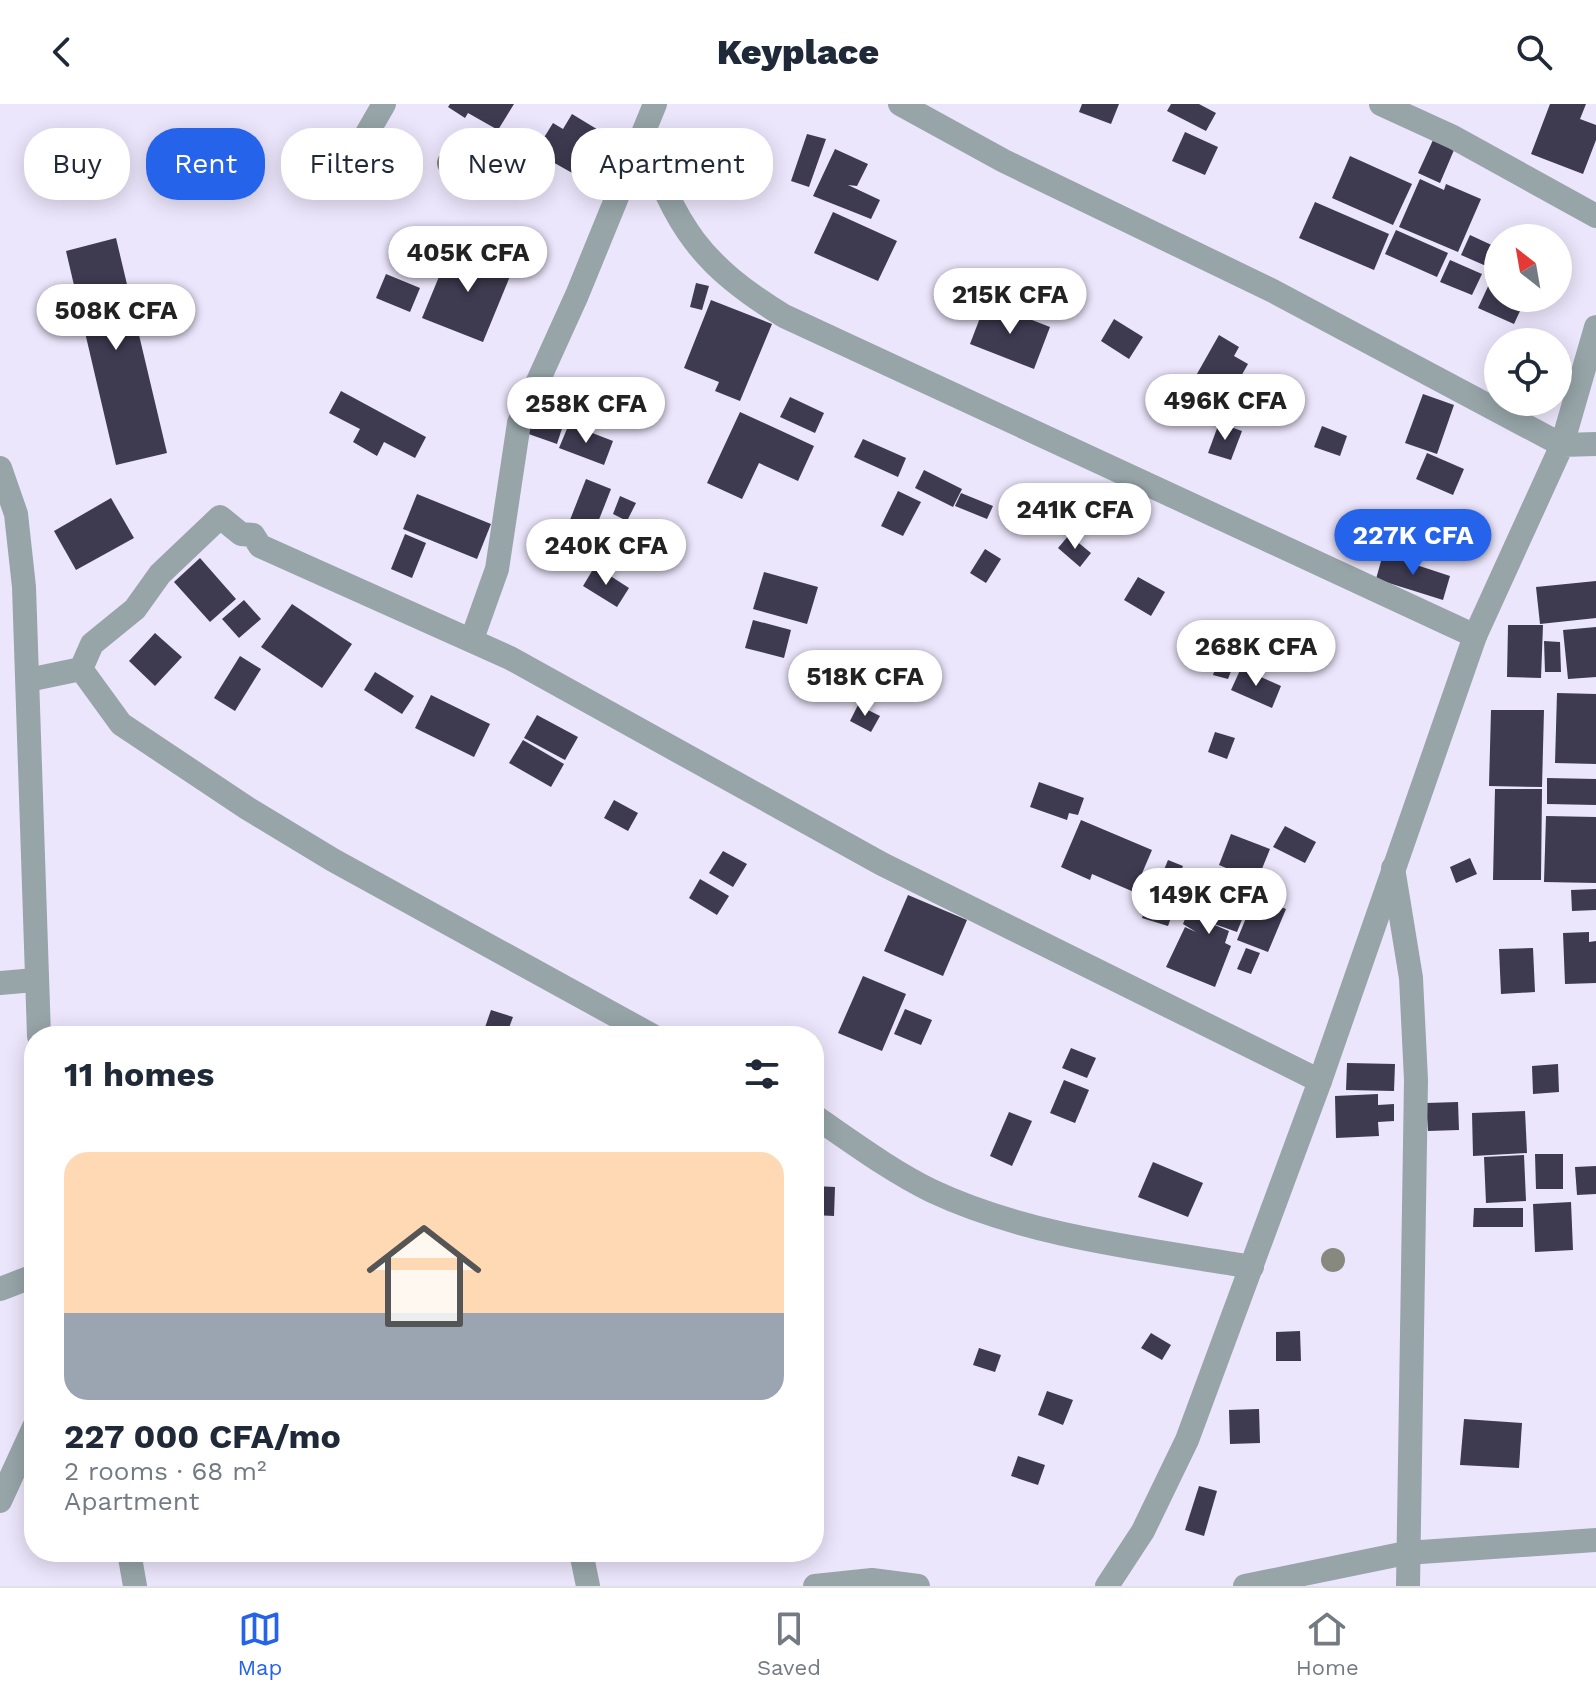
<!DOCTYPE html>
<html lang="en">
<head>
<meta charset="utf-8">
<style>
  body { margin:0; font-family:"Work Sans",sans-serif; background:#f6f6f7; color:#1f2937; height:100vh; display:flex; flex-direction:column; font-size:30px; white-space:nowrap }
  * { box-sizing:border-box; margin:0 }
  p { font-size:26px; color:#747a83 }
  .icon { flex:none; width:44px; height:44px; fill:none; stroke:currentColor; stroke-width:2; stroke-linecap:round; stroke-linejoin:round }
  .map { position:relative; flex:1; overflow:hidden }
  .drawer { position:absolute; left:24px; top:922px; width:800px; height:536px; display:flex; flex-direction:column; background:#fff; border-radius:32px; box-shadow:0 4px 20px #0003 }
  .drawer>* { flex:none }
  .banner { position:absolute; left:24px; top:24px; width:800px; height:72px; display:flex; gap:16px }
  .needle { width:52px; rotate:329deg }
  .tools { position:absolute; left:1484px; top:120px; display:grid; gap:16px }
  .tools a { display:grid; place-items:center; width:88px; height:88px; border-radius:50%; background:#fff; box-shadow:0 4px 20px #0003; font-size:40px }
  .price { position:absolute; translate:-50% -68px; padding:0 18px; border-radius:28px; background:#fff; color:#222; font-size:26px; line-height:52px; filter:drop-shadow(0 2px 4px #0008) }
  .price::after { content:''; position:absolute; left:50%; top:48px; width:24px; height:18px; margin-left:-12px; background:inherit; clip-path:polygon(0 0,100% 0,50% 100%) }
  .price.selected { background:#2563eb; color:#fff }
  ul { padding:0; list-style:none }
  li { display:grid; align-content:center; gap:16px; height:424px; padding:0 40px }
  li span { display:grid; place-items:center; height:248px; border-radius:24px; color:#555 }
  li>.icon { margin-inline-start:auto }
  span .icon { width:144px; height:144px; fill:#fffc; stroke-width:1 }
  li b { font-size:34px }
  h2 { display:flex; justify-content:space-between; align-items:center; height:96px; padding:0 40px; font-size:34px }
  .chip { padding:0 28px; border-radius:32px; background:#fff; box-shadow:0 4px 20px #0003; font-size:28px; line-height:72px }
  .chip.selected { background:#2563eb; color:#fff }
  header { display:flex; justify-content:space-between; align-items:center; height:104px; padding:0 40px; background:#fff; font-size:36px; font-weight:800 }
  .tabs { display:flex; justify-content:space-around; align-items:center; height:112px; border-top:2px solid #e0e1e3; background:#fff; font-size:22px; color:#747a83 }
  .tabs a { display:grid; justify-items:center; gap:4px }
  .tabs .selected { color:#2563eb }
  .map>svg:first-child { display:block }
  .building { fill:#3e3a50 }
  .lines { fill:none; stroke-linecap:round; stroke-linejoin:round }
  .street { stroke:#97a5a9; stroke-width:24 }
  .tree { fill:#87897f }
</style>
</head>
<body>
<header><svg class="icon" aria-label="back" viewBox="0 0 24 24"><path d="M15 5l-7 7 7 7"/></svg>Keyplace<svg class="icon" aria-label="search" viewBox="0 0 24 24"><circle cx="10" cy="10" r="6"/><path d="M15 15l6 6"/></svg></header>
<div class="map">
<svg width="1596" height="1482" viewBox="0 0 1596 1482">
  <rect width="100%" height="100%" fill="#ece6fc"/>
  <g class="building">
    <path d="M450,0H514L498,26L468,9L465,14L448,3Z"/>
    <path d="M1082,0H1119L1111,20L1079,8Z"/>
    <path d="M1171,0H1199L1216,9L1206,27L1167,7Z"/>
    <path d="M1550,0H1586L1580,15L1596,21V36L1583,70L1531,50Z"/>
    <path d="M572,10L600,27L574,70L535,48L553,19L563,25Z"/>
    <path d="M1185,28L1218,43L1205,71L1172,57Z"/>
    <path d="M807,30L826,35L809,83L791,77Z"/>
    <path d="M1433,36L1454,46L1440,79L1418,69Z"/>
    <path d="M503,39L518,44L509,65L495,59Z"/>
    <path d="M835,45L868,60L857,82L848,81L880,96L871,115L813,92Z"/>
    <path d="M1350,52L1412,80L1393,121L1332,94Z"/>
    <path d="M1420,75L1444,86L1446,80L1481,95L1458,148L1399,123Z"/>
    <path d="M1315,98L1389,130L1374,166L1299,134Z"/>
    <path d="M833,108L897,137L878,177L814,149Z"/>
    <path d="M1396,126L1448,149L1437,173L1385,150Z"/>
    <path d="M1470,131L1498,144L1493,165L1461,151Z"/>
    <path d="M116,134L167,349L116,361L66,147Z"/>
    <path d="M452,141L513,165L483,238L422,214Z"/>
    <path d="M1450,156L1482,170L1472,191L1440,178Z"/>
    <path d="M386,170L420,184L410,208L376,194Z"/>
    <path d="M1491,176L1498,179V194H1526L1514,220L1478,204Z"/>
    <path d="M1032,178L1073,192L1066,212L1025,198Z"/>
    <path d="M696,179L709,182L702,206L690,203Z"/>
    <path d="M711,196L772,220L740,297L715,287L719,278L684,264Z"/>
    <path d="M986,198L1050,223L1034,265L970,240Z"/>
    <path d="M1114,215L1143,233L1129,255L1101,237Z"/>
    <path d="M1219,231L1239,243L1234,252L1248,260L1223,304L1189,284Z"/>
    <path d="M341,287L426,333L415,354L384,338L377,352L353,338L360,325L329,309Z"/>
    <path d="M1423,290L1454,301L1437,350L1405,339Z"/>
    <path d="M790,293L824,309L815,329L780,313Z"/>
    <path d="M531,304L565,315L557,340L523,328Z"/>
    <path d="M740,308L814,342L798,377L759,359L742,395L707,379Z"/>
    <path d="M1219,319L1242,327L1231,356L1208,349Z"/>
    <path d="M569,320L613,337L604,361L559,344Z"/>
    <path d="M1322,322L1347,332L1340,352L1314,343Z"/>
    <path d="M863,335L906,354L898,373L854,353Z"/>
    <path d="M1427,349L1464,365L1453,391L1416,375Z"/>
    <path d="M924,366L962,385L953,403L915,384Z"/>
    <path d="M586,375L611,385L593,431L568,421Z"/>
    <path d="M898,387L921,398L903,432L881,422Z"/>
    <path d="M961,389L993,402L987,415L955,402Z"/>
    <path d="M417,390L491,420L477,455L403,425Z"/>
    <path d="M620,392L636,399L627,417L613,410Z"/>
    <path d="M111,394L134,434L76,466L54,427Z"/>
    <path d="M405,430L426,439L412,474L391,465Z"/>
    <path d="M1069,431L1091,449L1080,463L1058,444Z"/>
    <path d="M985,445L1001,455L986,479L970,469Z"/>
    <path d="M1383,450L1450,472L1443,496L1376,475Z"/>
    <path d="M200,454L236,495L210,518L174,478Z"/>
    <path d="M595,462L629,484L617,503L583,482Z"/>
    <path d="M764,468L818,483L807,520L753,505Z"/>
    <path d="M1138,473L1165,488L1151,512L1124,496Z"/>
    <path d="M1596,477V514L1540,520L1536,483Z"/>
    <path d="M244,496L261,515L239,534L222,515Z"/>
    <path d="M292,500L352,540L322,584L261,543Z"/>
    <path d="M753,516L791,526L784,554L745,544Z"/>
    <path d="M1508,521H1543L1541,574L1507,573Z"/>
    <path d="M1596,523V573L1568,575L1563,526Z"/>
    <path d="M155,529L182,553L155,582L129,557Z"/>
    <path d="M1544,537L1560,538L1561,568H1545Z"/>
    <path d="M1220,551L1235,557L1228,575L1213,571Z"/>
    <path d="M240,552L261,565L235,607L214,594Z"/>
    <path d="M1241,564L1281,582L1272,604L1231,586Z"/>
    <path d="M375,568L414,592L402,610L364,586Z"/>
    <path d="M1557,589L1596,590V660L1555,659Z"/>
    <path d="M431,591L490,620L474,653L415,624Z"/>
    <path d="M858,601L880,612L871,628L850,617Z"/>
    <path d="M1491,606H1544L1542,683L1489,682Z"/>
    <path d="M537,611L578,633L565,656L524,634Z"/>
    <path d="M1215,628L1235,634L1227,655L1208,648Z"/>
    <path d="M523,636L564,660L551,683L509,659Z"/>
    <path d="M1547,674L1596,675V701L1547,700Z"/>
    <path d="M1039,678L1084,694L1078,711L1069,709L1067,716L1030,703Z"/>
    <path d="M1495,685H1542L1541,776H1493Z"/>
    <path d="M614,696L638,709L628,727L604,714Z"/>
    <path d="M1546,712L1596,713V779L1544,778Z"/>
    <path d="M1081,716L1152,746L1134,788L1092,770L1090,776L1061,763Z"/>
    <path d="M1285,722L1316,738L1305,759L1273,743Z"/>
    <path d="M1231,730L1270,745L1257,777L1219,761Z"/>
    <path d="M723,747L747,760L733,783L709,769Z"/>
    <path d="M1470,754L1477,770L1456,779L1450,763Z"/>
    <path d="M1168,756L1183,762L1169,796L1154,790Z"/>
    <path d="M1183,767L1213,780L1202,805L1173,793Z"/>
    <path d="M700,775L729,792L717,811L689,794Z"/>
    <path d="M1215,780L1251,793L1237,828L1200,815L1229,827L1225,839L1231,842L1215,883L1166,863L1185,823L1196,828L1183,820L1190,802L1204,807Z"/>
    <path d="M1596,785V806L1572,807L1571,786Z"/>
    <path d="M908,791L967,816L943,872L884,847Z"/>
    <path d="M1150,791L1176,800L1168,822L1142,814Z"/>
    <path d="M1255,792L1286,805L1268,848L1237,836Z"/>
    <path d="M1589,828V838L1596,837V879L1565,880L1563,829Z"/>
    <path d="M1246,844L1260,849L1251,870L1237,865Z"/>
    <path d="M1533,844L1535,888L1501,890L1499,845Z"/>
    <path d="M863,872L906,890L882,947L838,929Z"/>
    <path d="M905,905L932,916L921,941L894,930Z"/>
    <path d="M491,906L513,913L506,932H482Z"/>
    <path d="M1071,944L1096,954L1087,974L1062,964Z"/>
    <path d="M1347,959L1395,960L1394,987L1346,986Z"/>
    <path d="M1558,960L1559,988L1533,990L1532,962Z"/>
    <path d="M1064,976L1089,986L1075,1019L1050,1009Z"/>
    <path d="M1378,990V1001L1394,1000V1017L1378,1018L1379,1032L1336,1034L1335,992Z"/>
    <path d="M1458,998L1459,1026L1428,1027L1426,999Z"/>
    <path d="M1525,1007L1527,1049L1473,1052L1472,1009Z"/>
    <path d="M1009,1008L1032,1017L1012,1062L990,1052Z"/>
    <path d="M1535,1050H1563V1085H1536Z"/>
    <path d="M1524,1051L1526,1097L1486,1099L1484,1053Z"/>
    <path d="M1153,1058L1203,1079L1188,1113L1138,1093Z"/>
    <path d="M1596,1062V1090L1577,1091L1575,1063Z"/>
    <path d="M814,1082L835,1083L834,1112L814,1111Z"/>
    <path d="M1571,1098L1573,1146L1535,1148L1533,1100Z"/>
    <path d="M1474,1104H1523V1123H1473Z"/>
    <path d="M1300,1227L1301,1257H1276V1228Z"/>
    <path d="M1151,1229L1171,1241L1162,1256L1141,1244Z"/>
    <path d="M979,1244L1001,1251L995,1268L973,1261Z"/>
    <path d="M1047,1287L1073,1296L1063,1321L1038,1311Z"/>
    <path d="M1259,1305L1260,1339L1230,1340L1229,1306Z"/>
    <path d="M1464,1315L1522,1319L1519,1364L1460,1361Z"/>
    <path d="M1018,1352L1045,1361L1038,1381L1011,1372Z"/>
    <path d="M1199,1382L1217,1387L1204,1432L1185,1426Z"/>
  </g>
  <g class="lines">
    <g class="street">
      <path d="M900,0L1004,57L1273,187L1562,341L1596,223"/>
      <path d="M1381,0L1453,33L1596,112"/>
      <path d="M644,31C675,123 701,161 784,212L1475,532"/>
      <path d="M362,38L384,0"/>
      <path d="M0,364L16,410L24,483L39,932"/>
      <path d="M472,535L497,465L519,319L577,191L655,0"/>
      <path d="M81,565L121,620L247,704L333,756L653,932"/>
      <path d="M28,576L81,565L92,540L135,505L160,470L220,413L241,430L253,431L260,442L510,554L882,760L1320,977"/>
      <path d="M1393,764L1411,874L1416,976L1408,1482"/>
      <path d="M0,879L35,876"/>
      <path d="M814,1012C852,1038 891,1067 932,1087C1030,1133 1146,1145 1252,1163"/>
      <path d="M0,1185L34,1172"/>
      <path d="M0,1397L34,1323"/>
      <path d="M129,1448L135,1482"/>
      <path d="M581,1448L588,1482"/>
      <path d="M815,1482L872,1476L918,1482"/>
      <path d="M1107,1482L1143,1427L1187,1336L1320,977L1475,532L1562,341L1596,340"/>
      <path d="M1245,1482L1406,1449L1596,1436"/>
    </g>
  </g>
  <g class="tree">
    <circle cx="449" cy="59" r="12"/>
    <circle cx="184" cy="72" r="12"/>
    <circle cx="1333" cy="1156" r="12"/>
  </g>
</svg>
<div class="tools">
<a><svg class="needle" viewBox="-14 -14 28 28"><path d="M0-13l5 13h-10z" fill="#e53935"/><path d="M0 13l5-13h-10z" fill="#747a83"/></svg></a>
<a><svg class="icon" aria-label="locate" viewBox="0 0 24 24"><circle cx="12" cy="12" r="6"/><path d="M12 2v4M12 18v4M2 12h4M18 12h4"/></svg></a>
</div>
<b class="price" style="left:468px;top:190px">405K CFA</b>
<b class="price" style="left:1010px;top:232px">215K CFA</b>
<b class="price" style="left:116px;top:248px">508K CFA</b>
<b class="price" style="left:1225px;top:338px">496K CFA</b>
<b class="price" style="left:586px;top:341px">258K CFA</b>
<b class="price" style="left:1075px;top:447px">241K CFA</b>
<b class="price selected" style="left:1413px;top:473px">227K CFA</b>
<b class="price" style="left:606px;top:483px">240K CFA</b>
<b class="price" style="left:1256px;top:584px">268K CFA</b>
<b class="price" style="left:865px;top:614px">518K CFA</b>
<b class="price" style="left:1209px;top:832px">149K CFA</b>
<div class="banner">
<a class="chip">Buy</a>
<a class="chip selected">Rent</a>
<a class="chip">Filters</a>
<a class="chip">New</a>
<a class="chip">Apartment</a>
</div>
<section class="drawer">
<h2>11 homes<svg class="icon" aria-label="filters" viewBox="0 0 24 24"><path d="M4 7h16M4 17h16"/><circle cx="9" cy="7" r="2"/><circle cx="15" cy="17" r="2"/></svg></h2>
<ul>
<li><span style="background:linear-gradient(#ffd9b3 65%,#9aa5b1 0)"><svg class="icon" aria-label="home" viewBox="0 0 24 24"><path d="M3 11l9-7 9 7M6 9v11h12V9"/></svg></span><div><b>227 000 CFA/mo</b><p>2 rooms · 68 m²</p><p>Apartment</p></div></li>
</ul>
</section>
</div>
<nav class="tabs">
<a class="selected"><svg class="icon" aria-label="map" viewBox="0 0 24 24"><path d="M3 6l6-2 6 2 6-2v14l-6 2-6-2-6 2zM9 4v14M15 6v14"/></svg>Map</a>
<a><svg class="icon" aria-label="saved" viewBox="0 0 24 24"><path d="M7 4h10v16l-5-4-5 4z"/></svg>Saved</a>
<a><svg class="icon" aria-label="home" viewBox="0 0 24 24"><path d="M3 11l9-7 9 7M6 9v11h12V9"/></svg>Home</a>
</nav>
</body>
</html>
